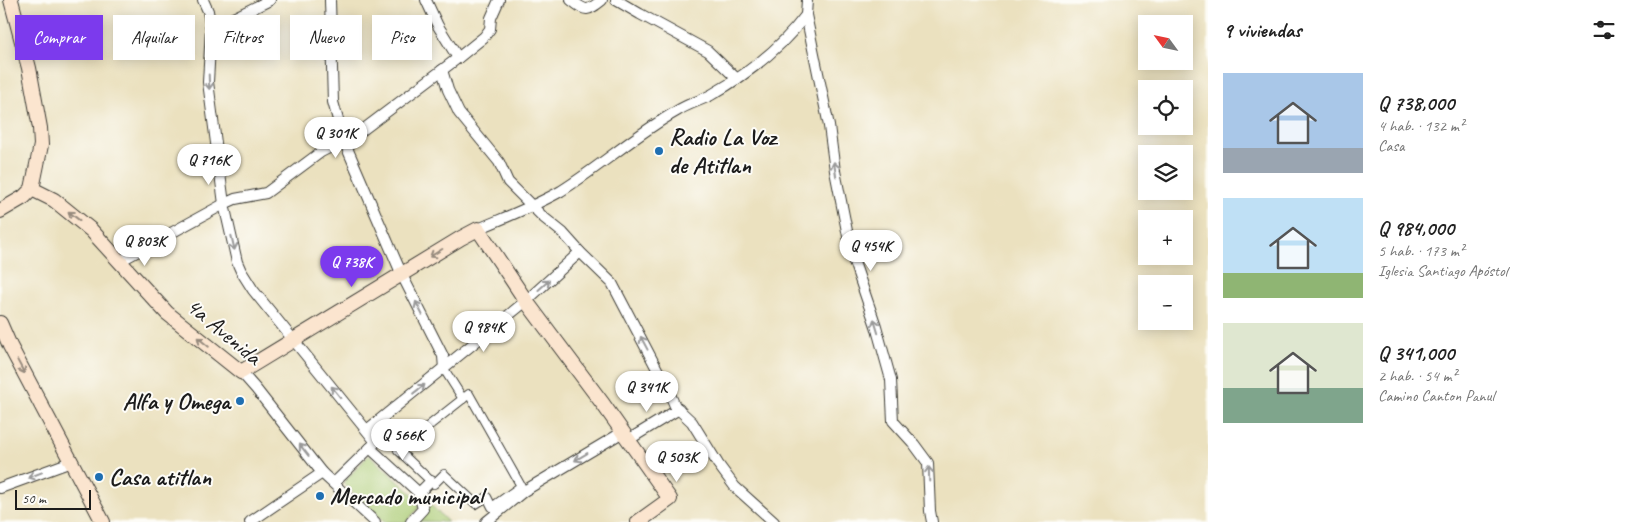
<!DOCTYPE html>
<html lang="es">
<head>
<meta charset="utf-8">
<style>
  body { margin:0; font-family:Caveat,sans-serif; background:#f2f2f2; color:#222; height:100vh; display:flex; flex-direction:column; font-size:19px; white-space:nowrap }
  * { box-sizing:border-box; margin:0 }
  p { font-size:16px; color:#767676 }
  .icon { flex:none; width:28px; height:28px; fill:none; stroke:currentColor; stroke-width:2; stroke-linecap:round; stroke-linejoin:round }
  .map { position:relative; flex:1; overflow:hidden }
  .details { display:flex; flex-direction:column; background:#fff; width:425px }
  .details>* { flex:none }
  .guide { position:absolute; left:15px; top:15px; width:475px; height:45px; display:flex; gap:10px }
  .needle { width:32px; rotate:303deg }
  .fabs { position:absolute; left:1138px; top:15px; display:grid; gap:10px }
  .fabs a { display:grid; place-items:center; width:55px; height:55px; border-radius:0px; background:#fff; box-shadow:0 2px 12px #0003; font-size:25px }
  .scale { position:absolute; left:15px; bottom:12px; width:76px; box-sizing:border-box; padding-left:5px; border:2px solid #1c1c1c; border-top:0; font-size:14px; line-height:18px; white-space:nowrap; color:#1c1c1c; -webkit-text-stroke:4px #fdfcf7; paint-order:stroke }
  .price { position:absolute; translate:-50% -42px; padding:0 11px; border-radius:18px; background:#fff; color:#222; font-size:16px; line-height:32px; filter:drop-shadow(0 1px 2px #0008) }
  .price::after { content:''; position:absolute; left:50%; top:30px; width:15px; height:11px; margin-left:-8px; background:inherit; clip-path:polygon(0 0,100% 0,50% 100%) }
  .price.on { background:#7c3aed; color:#fff }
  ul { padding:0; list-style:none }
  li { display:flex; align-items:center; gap:15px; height:125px; padding:0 15px }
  li span { display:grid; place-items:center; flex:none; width:140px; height:100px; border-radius:0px; color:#555 }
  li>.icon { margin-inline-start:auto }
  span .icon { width:60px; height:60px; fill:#fffc; stroke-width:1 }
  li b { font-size:21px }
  h2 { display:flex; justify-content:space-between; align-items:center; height:60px; padding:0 15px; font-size:21px }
  .tag { padding:0 18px; border-radius:0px; background:#fff; box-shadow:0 2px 12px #0003; font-size:18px; line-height:45px }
  .tag.on { background:#7c3aed; color:#fff }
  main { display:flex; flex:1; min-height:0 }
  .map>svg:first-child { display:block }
  .green { fill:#aacb73; stroke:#637448 }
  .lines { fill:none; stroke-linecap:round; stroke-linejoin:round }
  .pedestrian-casing { stroke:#3b3a34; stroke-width:10 }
  .minor-casing { stroke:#3b3a34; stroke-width:12 }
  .secondary-casing { stroke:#3b3a34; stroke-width:16 }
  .pedestrian { stroke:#fff; stroke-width:8 }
  .minor { stroke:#fff; stroke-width:10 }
  .secondary { stroke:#fbe5cf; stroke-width:14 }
  .oneway { stroke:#999 }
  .oneway2 { stroke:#978b7e }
  .poi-dot { fill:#1f6fb2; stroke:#fdfcf7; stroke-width:2 }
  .labels { text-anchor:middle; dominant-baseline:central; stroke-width:4; stroke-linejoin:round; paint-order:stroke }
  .poi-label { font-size:24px; font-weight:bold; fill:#1c1c1c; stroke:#fdfcf7; text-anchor:start }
  .street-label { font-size:24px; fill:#1c1c1c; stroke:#fdfcf7 }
</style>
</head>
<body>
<main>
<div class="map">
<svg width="1208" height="522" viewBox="0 0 1208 522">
  <rect width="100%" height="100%" fill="#fdfcf7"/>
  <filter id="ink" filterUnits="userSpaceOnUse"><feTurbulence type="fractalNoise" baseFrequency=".02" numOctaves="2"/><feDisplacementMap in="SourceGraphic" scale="10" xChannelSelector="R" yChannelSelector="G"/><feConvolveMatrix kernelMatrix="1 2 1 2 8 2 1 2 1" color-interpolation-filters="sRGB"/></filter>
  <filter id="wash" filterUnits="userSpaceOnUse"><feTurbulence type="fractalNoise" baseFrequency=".0096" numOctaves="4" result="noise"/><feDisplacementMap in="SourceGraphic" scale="20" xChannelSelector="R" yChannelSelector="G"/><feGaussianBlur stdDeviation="1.12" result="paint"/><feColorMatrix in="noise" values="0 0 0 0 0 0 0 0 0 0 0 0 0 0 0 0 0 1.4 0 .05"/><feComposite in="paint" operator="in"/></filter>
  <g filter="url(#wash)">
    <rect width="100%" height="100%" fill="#ebe1bf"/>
    <g class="green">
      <path d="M369,455L418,499V509L406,522H384L343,483Z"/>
      <path d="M431,505L448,522L416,521Z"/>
    </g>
  </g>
  <g filter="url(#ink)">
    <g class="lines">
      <g class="pedestrian-casing">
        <g id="pedestrian">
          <path d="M444,369L463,399"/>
          <path d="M469,394L521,486L492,507L487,497L476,504L444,474L434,484L398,450Z"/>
        </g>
      </g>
      <g class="minor-casing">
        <g id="minor">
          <path d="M203,0L208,11L211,29L208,82L224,204L237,262L241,271L253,290L376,442L334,483"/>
          <path d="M330,0L333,102L344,141L402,275L443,356L444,369"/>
          <path d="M426,0L438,26L458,58"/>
          <path d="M571,0C586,11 586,13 602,0"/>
          <path d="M616,0L640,14L708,51L737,79"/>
          <path d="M807,0L806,15L829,126L835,171L852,256L876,326L891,380L893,421L914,444L928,463L930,511L932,522"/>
          <path d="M211,29L270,0"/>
          <path d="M442,70L448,90L459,113L499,162L508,182L543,217L563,233L580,252L612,283L669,392L675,406L692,422L718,464L735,487L774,522"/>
          <path d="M478,229C506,217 535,206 561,191C601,166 636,134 677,111C687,104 700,101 711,95C748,74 781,48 806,15"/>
          <path d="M120,261L224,204L235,199L266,193L321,152L360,132L458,58L484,37L490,29L491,18L499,0"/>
          <path d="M241,372L256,389L322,473L375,522"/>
          <path d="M367,430L526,301L580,252"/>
          <path d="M628,440L679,409"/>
          <path d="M370,448L419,493"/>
          <path d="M0,488L71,462"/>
          <path d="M250,522L322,473"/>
          <path d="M411,522L423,509L419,493L431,481"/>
          <path d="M486,522L524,491L623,432"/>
        </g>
      </g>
      <g class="secondary-casing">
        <g id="secondary">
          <path d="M32,189L54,200L91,230L143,287L167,313L241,372L461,238L478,229L526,301L603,404L670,499L638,522"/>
          <path d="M0,211L24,197L32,189L41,145L40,128L29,68L11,0"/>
          <path d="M0,323L10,346L103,522"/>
        </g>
      </g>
      <use href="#pedestrian" class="pedestrian"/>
      <use href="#minor" class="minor"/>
      <use href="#secondary" class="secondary"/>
    </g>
    <defs><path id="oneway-shaft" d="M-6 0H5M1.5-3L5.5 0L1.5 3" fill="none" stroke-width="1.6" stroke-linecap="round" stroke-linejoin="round" transform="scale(1.25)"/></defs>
    <g class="oneway">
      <use href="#oneway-shaft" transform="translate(209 82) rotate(88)"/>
      <use href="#oneway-shaft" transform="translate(835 169) rotate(-99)"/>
      <use href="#oneway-shaft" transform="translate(233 243) rotate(77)"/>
      <use href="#oneway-shaft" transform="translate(544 285) rotate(-42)"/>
      <use href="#oneway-shaft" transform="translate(419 308) rotate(-117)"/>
      <use href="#oneway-shaft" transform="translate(876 326) rotate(-107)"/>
      <use href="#oneway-shaft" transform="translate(644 343) rotate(-118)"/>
      <use href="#oneway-shaft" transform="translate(419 389) rotate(-38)"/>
      <use href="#oneway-shaft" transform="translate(336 392) rotate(-129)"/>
      <use href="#oneway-shaft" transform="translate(304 450) rotate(-128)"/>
      <use href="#oneway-shaft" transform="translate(581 457) rotate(149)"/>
      <use href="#oneway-shaft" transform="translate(929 474) rotate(-92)"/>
      <use href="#oneway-shaft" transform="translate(35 475) rotate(159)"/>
    </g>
    <g class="oneway2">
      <use href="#oneway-shaft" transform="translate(74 216) rotate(-142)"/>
      <use href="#oneway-shaft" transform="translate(436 253) rotate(148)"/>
      <use href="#oneway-shaft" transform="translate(203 342) rotate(-141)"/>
      <use href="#oneway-shaft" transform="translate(21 367) rotate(62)"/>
    </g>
  </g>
  <g class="poi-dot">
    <circle cx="659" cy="151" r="5"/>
    <circle cx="240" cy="401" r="5"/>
    <circle cx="99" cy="477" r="5"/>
    <circle cx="320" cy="496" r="5"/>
  </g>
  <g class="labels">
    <g class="poi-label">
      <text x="669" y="137">Radio La Voz<tspan x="669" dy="28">de Atitlan</tspan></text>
      <text x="230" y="401" text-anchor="end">Alfa y Omega</text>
      <text x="109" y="477">Casa atitlan</text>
      <text x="330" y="496">Mercado municipal</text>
    </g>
    <g class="street-label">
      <text transform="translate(224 331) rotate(40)">4a Avenida</text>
    </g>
  </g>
</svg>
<div class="fabs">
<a><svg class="needle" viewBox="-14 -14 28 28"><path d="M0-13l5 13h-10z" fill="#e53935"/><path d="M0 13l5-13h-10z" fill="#767676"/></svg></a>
<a><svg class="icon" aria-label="locate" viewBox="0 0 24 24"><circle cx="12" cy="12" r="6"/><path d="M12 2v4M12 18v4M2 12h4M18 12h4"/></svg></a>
<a><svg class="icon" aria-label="layers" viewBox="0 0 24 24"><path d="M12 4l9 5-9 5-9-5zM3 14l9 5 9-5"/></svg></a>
<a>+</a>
<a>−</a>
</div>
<div class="scale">50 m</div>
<b class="price" style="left:336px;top:159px">Q 301K</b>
<b class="price" style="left:209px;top:186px">Q 716K</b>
<b class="price" style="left:145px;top:267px">Q 803K</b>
<b class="price" style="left:871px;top:272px">Q 454K</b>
<b class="price on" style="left:352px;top:288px">Q 738K</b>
<b class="price" style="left:484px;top:353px">Q 984K</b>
<b class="price" style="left:647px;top:413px">Q 341K</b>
<b class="price" style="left:403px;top:461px">Q 566K</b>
<b class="price" style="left:677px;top:483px">Q 503K</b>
<div class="guide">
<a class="tag on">Comprar</a>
<a class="tag">Alquilar</a>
<a class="tag">Filtros</a>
<a class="tag">Nuevo</a>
<a class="tag">Piso</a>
</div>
</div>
<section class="details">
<h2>9 viviendas<svg class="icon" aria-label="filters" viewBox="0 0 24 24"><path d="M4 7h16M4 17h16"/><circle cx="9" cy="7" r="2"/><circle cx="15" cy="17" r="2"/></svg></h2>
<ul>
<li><span style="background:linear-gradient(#a9c7e8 75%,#9aa5b1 0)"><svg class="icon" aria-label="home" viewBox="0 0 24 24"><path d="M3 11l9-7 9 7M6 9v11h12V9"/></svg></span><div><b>Q 738,000</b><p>4 hab. · 132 m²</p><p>Casa</p></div></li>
<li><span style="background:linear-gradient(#bfe0f5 75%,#8fb573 0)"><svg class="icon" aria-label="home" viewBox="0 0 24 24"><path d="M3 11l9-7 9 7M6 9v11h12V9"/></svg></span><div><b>Q 984,000</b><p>5 hab. · 173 m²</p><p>Iglesia Santiago Apóstol</p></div></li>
<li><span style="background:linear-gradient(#dfe7d0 65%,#7fa58c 0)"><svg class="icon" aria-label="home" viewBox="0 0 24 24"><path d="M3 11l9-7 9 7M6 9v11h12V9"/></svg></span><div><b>Q 341,000</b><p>2 hab. · 54 m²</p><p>Camino Canton Panul</p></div></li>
</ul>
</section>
</main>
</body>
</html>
